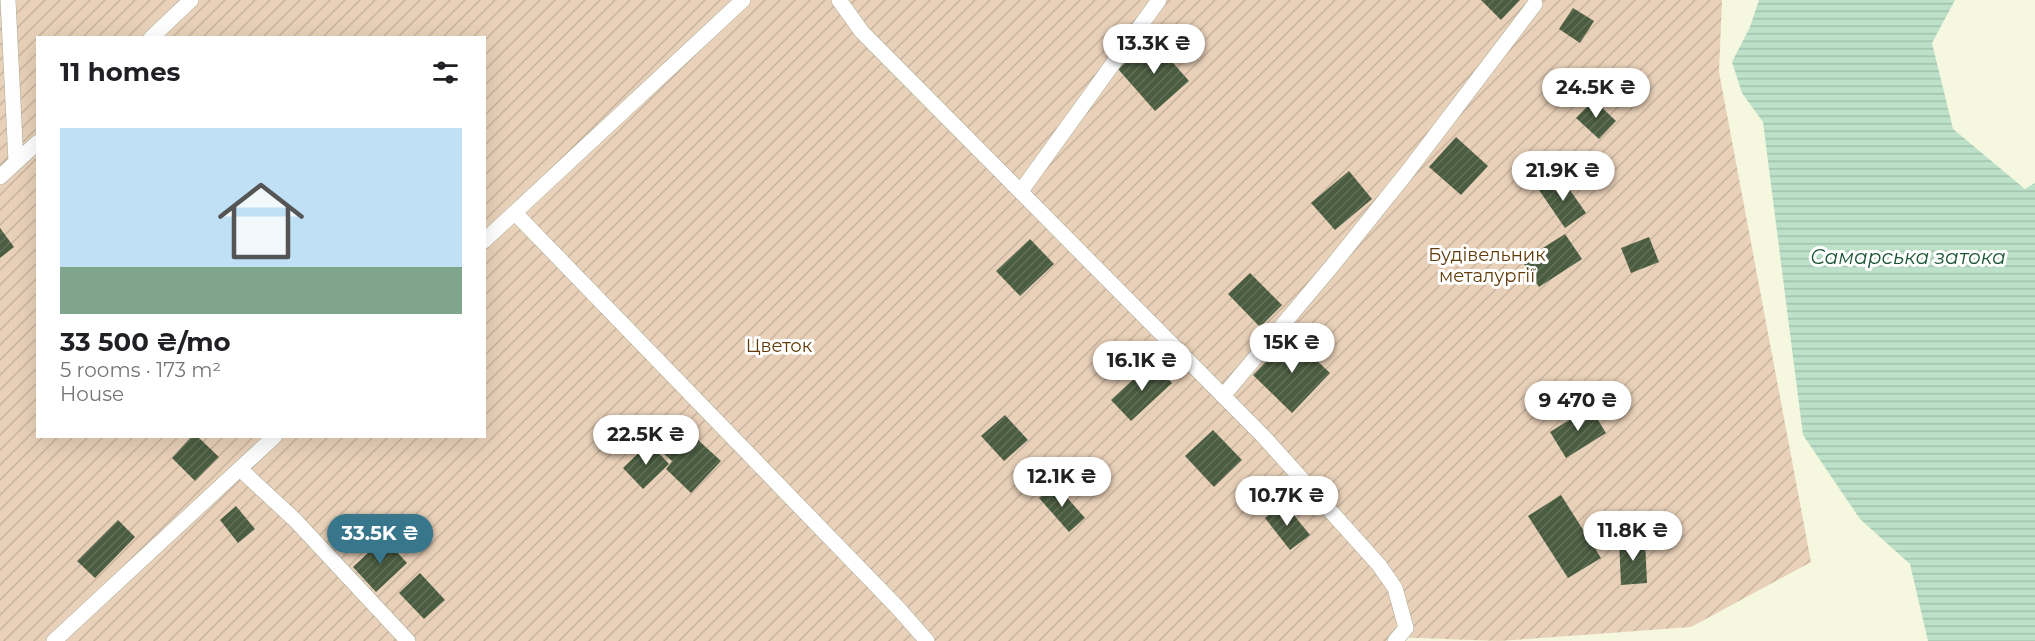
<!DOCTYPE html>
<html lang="en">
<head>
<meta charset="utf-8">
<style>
  body { margin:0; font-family:Montserrat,sans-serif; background:#f2f2f2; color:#202124; height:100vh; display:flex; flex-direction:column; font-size:22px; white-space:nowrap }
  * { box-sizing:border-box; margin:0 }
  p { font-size:20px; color:#757577 }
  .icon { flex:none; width:33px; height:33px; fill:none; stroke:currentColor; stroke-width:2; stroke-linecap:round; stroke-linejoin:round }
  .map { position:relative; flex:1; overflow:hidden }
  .side { position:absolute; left:36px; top:36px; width:450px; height:402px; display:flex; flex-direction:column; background:#fff; border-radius:0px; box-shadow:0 6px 24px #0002 }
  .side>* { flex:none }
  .price { position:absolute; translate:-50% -51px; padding:0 14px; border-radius:21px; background:#fff; color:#222; font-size:20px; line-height:39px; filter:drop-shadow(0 2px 3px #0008) }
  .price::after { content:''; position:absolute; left:50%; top:36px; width:18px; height:14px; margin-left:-9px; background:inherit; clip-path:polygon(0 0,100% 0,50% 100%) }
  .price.selected { background:#37768b; color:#fff }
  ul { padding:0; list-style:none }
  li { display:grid; align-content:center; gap:12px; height:318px; padding:0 24px }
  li+li { border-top:2px solid #e0e0e0 }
  li span { display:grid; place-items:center; height:186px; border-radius:0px; color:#555 }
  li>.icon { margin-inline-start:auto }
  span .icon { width:108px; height:108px; fill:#fffc; stroke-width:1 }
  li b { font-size:26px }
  h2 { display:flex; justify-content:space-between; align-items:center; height:72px; padding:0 24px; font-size:26px }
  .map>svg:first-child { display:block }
  .garden { fill:url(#garden-furrows); fill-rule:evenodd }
  .water { fill:url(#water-rules) }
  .building { fill:url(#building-hatch) }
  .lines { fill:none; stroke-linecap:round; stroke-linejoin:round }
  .service-casing { stroke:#aaac95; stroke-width:16 }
  .service { stroke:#fff; stroke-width:15 }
  .labels { text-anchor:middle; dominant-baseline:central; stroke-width:6; stroke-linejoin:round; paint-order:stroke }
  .park-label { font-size:18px; fill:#623b08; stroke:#fff }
  .water-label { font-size:20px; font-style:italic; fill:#1c5737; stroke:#fff }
</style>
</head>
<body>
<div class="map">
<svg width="2035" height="641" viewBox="0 0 2035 641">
  <defs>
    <pattern id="garden-furrows" width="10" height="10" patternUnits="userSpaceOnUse" patternTransform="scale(1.5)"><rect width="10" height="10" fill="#e9d1b9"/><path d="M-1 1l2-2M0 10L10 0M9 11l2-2" fill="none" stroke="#c8b39e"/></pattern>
    <pattern id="water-rules" width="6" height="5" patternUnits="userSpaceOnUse" patternTransform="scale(1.5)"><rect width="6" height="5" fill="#bce1c8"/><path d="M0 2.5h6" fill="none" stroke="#a1c1ab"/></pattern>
    <pattern id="building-hatch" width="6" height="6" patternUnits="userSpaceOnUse" patternTransform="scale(1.5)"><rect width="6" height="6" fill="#4b5d40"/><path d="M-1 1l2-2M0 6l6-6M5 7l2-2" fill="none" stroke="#627058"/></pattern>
  </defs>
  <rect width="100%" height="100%" fill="#f5f7de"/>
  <path class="garden" d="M0,0H1722L1719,72L1811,562L1691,627L1499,641L1390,637L1386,641H0ZM38,38H484V436H38Z"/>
  <path class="water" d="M1759,0H1955L1932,43L1953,129L2025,189L2035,183V641H1928L1910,564L1860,519L1803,435L1763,122L1742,93L1732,62L1750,27Z"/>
  <g class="building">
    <path d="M1481,0H1520L1501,20Z"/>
    <path d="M1573,8L1594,21L1580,43L1559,29Z"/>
    <path d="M1152,39L1189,81L1155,111L1118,69Z"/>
    <path d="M1594,100L1616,121L1599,139L1576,118Z"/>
    <path d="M1456,137L1488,166L1461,195L1429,167Z"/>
    <path d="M1349,171L1372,199L1335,230L1311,203Z"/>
    <path d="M1560,176L1586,213L1565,228L1539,190Z"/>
    <path d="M0,228L14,247L0,258Z"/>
    <path d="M1565,234L1582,259L1539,287L1522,261Z"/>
    <path d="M1649,237L1659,262L1631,273L1621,248Z"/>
    <path d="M1030,239L1054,264L1020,296L996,271Z"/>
    <path d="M1250,273L1282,305L1260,327L1228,294Z"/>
    <path d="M1291,336L1330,373L1292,413L1253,375Z"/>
    <path d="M1152,362L1172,383L1131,421L1111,400Z"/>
    <path d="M1590,407L1606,433L1566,458L1550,432Z"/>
    <path d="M1005,415L1028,440L1004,461L981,436Z"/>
    <path d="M685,428L721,461L691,493L666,469L673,460L672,461L662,452Z"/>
    <path d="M1213,430L1242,460L1214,487L1185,456Z"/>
    <path d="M192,436H197L219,457L195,481L172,458Z"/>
    <path d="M649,443L669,464L643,489L623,468Z"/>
    <path d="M1055,484L1085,518L1069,532L1039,498Z"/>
    <path d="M1561,495L1601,558L1568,578L1528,516Z"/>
    <path d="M1284,503L1310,535L1290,550L1265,518Z"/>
    <path d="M236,506L255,529L238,543L220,520Z"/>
    <path d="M118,520L135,537L95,578L77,561Z"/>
    <path d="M384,538L407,563L376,592L353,567Z"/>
    <path d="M1619,540H1645L1647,583L1621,585Z"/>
    <path d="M420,573L445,600L424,619L399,593Z"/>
  </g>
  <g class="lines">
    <g class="service-casing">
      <g id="service">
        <path d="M8,0L16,162"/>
        <path d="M839,0L862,32L1263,436L1379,565L1395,588L1406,628L1395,641"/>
        <path d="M151,38L191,0"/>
        <path d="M0,177L38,142"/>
        <path d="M1021,191L1159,0"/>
        <path d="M515,213L898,608L927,641"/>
        <path d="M484,241L743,0"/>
        <path d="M1223,396L1332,266L1405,175L1535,4"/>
        <path d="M240,469L295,520L408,641"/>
        <path d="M54,641L275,436"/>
      </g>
    </g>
    <use href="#service" class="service"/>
  </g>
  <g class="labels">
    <g class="park-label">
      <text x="1487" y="255">Будівельник<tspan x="1487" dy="21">металургії</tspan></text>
      <text x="779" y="346">Цветок</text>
    </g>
    <g class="water-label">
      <text x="1908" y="257">Самарська затока</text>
    </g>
  </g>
</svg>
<b class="price" style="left:1154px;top:75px">13.3K ₴</b>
<b class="price" style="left:1596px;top:119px">24.5K ₴</b>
<b class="price" style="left:1563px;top:202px">21.9K ₴</b>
<b class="price" style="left:1292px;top:374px">15K ₴</b>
<b class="price" style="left:1142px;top:392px">16.1K ₴</b>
<b class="price" style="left:1578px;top:432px">9 470 ₴</b>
<b class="price" style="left:646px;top:466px">22.5K ₴</b>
<b class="price" style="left:1062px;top:508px">12.1K ₴</b>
<b class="price" style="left:1287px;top:527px">10.7K ₴</b>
<b class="price" style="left:1633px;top:562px">11.8K ₴</b>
<b class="price selected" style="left:380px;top:565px">33.5K ₴</b>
<section class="side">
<h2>11 homes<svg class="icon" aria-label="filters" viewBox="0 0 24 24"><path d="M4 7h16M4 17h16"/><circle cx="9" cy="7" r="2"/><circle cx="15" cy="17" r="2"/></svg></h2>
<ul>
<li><span style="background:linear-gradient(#bfe0f5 75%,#7fa58c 0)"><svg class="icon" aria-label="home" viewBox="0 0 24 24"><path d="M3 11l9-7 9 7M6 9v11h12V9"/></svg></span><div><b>33 500 ₴/mo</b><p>5 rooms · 173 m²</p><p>House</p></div></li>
</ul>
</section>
</div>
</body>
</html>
